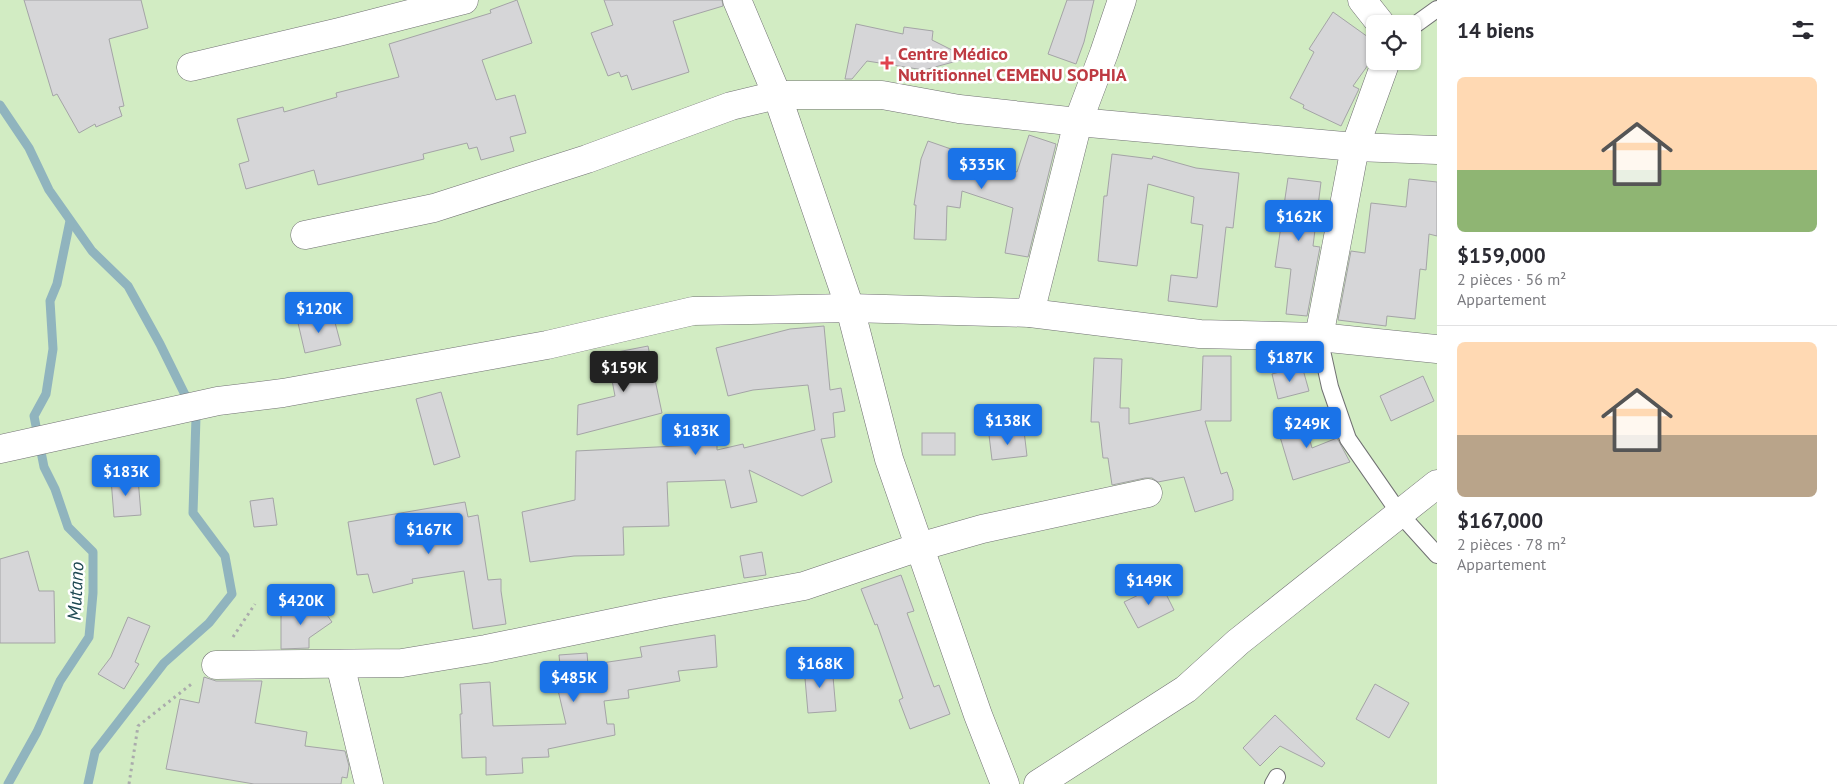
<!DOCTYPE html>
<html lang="fr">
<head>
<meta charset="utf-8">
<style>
  body { margin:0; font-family:"PT Sans",sans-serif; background:#f7f7f7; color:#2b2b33; height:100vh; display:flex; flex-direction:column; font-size:19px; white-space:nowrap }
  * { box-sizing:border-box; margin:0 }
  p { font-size:16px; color:#7c7c81 }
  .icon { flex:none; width:28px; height:28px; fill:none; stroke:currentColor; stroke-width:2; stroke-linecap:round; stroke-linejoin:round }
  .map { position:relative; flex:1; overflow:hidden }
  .side { display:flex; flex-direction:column; background:#fff; width:400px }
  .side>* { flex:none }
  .tools { position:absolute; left:1366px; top:15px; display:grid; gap:10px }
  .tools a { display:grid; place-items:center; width:55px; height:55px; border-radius:8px; background:#fff; box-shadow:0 1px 4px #0004; font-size:25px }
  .price { position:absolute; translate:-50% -42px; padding:0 11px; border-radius:5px; background:#1a73e8; color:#fff; font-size:16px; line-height:32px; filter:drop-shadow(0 1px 2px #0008) }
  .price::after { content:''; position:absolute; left:50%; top:30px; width:15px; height:11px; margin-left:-8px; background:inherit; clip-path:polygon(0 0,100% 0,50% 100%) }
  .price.on { background:#222; color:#fff }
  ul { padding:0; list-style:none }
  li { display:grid; align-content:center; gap:10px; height:265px; padding:0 20px }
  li+li { border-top:1px solid #e1e1e2 }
  li span { display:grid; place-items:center; height:155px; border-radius:8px; color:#555 }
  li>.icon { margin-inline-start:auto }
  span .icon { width:90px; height:90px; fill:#fffc; stroke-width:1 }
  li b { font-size:21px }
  h2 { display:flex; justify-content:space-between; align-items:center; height:60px; padding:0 20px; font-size:21px }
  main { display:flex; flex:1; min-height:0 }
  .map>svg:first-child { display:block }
  .green { fill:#d2ecc3; fill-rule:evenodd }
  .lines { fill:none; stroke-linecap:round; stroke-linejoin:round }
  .stream { stroke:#90b4be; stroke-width:9 }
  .building { fill:#d6d6d8; stroke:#a4a4a6 }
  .service-casing { stroke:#717173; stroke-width:18 }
  .minor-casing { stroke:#717173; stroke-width:29 }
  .tertiary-casing { stroke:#717173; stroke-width:29 }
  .path { stroke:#aaabac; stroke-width:3; stroke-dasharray:2.5 4; stroke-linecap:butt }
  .service { stroke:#fff; stroke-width:16 }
  .minor { stroke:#fff; stroke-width:28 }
  .tertiary { stroke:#fff; stroke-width:28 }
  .health-dot { fill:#e0444e; stroke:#fff; stroke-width:2 }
  .labels { text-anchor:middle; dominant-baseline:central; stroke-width:5; stroke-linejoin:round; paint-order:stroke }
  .health-label { font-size:18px; font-weight:bold; fill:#be3a42; stroke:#fff; text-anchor:start }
  .water-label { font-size:19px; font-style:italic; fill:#1e4852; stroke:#fff }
</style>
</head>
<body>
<main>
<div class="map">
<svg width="1437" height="784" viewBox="0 0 1437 784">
  <rect width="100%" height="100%" fill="#fafbfd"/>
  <path class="green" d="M0,0H1437V784H0ZM1375,24H1412V61H1375Z"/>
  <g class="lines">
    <g class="stream">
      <path d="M0,105L29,148L49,190L92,251L128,286L160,344L196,417L193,513L225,556L232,594L209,623L164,663L95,752L88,784"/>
      <path d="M8,784L37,732L60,681L89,637L93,593V552L68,527L55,489L44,467L34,416L46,394L53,349L50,301L57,284L70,221"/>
    </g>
  </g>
  <g class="building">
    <path d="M24,0H141L148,28L109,39L124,106L119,107L122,116L96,127L95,124L79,133L57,94L53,96Z"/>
    <path d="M517,0L532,43L482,60L496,100L515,95L526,133L510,137L514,151L481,160L477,147L469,149L467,143L423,154L424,159L318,185L314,170L246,189L239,164L249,161L237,119L283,107L284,112L337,97L336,93L399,77L389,44L491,13L490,10Z"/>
    <path d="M604,0H722L723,6L673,21L689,72L632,90L627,75L621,77L619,72L608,76L591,33L613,25Z"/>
    <path d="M1067,0H1094L1084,42L1076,64L1048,54Z"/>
    <path d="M1333,12L1375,42V50L1368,65L1353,86L1359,89L1341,126L1303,108L1304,105L1290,98L1314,52L1309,49Z"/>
    <path d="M856,24L903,34L904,27L933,31L932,40L968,58L924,70L867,61L852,79H845Z"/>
    <path d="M1029,135L1056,144L1028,257L1005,253L1013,208L962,191L960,208L947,206L946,240L914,239L916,205H914L921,159L928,141L1017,172Z"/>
    <path d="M1112,154L1152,159L1153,156L1196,168L1239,173L1233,228L1226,227L1217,307L1168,301L1171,275L1197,278L1203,225L1191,223L1194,197L1148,184L1137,266L1098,261L1104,196H1107Z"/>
    <path d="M1288,178L1321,182L1313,246L1320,247L1307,316L1286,314L1291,269L1275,267Z"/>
    <path d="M1409,179L1437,182V236L1429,234L1426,270L1420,269L1415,319L1387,316L1386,326L1338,320L1351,251L1365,253L1371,203L1406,207Z"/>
    <path d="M333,315L341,345L305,353L298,323Z"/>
    <path d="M824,326L830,390L841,388L845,411L833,413L835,437L821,439L832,482L802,496L749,470L757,502L731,508L725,480L667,482L669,526L623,527L624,555L574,556L530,562L522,512L575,500L576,451L717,444V450L743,444L744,448L815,430L808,385L753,390L728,396L716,348L790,329Z"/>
    <path d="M648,346L662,413L577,435L578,405L615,396L607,354Z"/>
    <path d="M1203,356H1231V421H1205L1221,474L1227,472L1233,490V500L1195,512L1184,477L1158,482L1152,478H1145L1112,485L1108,458H1103L1099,422H1091L1094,358L1122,359L1120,408H1129V424L1201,410Z"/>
    <path d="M1302,366L1309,391L1278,399L1272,374Z"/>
    <path d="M1423,376L1434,401L1391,421L1380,396Z"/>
    <path d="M441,392L460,457L434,465L416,399Z"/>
    <path d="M1302,412L1312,448L1337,438L1350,462L1293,480L1275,420Z"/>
    <path d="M1024,431L1027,456L992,460L989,435Z"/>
    <rect x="922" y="433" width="33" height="22"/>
    <path d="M138,478L141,515L114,517L111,479Z"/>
    <path d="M273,498L277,525L254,527L250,501Z"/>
    <path d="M465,502L468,517L478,515L488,580L501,579V591L506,624L473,629L464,571L412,579L413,583L373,593L368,574L357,575L348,522Z"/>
    <path d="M28,551L39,591H54L55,643H0V559Z"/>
    <path d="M762,552L766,575L744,578L740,556Z"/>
    <path d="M901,575L914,611L907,613L934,687L939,685L950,714L910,729L899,700L903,698L877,624L875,625L861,589Z"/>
    <path d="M1161,584L1174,610L1138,628L1124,602Z"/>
    <path d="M281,608H322L332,622L309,638V648L281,649Z"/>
    <path d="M128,617L150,626L135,662L139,664L124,689L98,674L111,657Z"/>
    <path d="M715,635L717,667L678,671L680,681L628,690L629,698L604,701L607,724H614L615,735L548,749L549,757L522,758L523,773L486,775V757L462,758L460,714H462L460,684L490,682L493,726L566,724L557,686L562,685L559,655L587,653L588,665L642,657L640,647Z"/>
    <path d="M832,665L836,711L808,713L804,667Z"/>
    <path d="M204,677L216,681H262L255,723L307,732L305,746L345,751L349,766L347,778L342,777L341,784H254L166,769L180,699L199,703Z"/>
    <path d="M1375,684L1409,703L1389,738L1356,719Z"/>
    <path d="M1275,715L1325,763L1322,767L1280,746L1260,766L1243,748Z"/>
  </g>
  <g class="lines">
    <g class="service-casing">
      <g id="service">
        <path d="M1412,27L1437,9"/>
        <path d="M1319,337L1330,387L1348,439L1400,514L1437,555"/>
        <path d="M1273,784L1277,777"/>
      </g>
    </g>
    <g class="minor-casing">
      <g id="minor">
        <path d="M1362,0L1381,24"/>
        <path d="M191,67L339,32L464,0"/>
        <path d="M305,235L434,208L587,159L731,106L777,95H882L959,109L1078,122L1355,147L1437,150"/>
        <path d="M1030,313L1078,122L1104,53L1122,0"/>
        <path d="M1319,337L1355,147L1386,61"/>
        <path d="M0,449L218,401L283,393L547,345L693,311L850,308L1030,313L1200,334L1319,337L1437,349"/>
        <path d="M340,664L369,784"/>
        <path d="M216,665L402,663L486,649L665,612L804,586L919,547L982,529L1148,493"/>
        <path d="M1038,784L1186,689L1238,642L1437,484"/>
      </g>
    </g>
    <g class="tertiary-casing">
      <path id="tertiary" d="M737,0L777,95L850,308L889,459L978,715L1005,784"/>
    </g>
    <g class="path">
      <path d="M233,637L255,604"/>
      <path d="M129,784L138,726L194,682"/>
    </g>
    <use href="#service" class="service"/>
    <use href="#minor" class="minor"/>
    <use href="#tertiary" class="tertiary"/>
  </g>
  <path class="health-dot" d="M884.5 55.5h5v5h5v5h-5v5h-5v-5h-5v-5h5z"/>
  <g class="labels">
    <g class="health-label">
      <text x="898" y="53">Centre Médico<tspan x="898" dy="21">Nutritionnel CEMENU SOPHIA</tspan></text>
    </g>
    <g class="water-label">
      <text transform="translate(75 591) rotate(-87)">Mutano</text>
    </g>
  </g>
</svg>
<div class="tools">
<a><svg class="icon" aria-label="locate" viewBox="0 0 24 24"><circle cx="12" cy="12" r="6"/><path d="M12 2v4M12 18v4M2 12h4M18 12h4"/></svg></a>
</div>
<b class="price" style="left:982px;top:190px">$335K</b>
<b class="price" style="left:1299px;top:242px">$162K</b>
<b class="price" style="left:319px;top:334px">$120K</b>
<b class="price" style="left:1290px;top:383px">$187K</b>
<b class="price on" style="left:624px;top:393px">$159K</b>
<b class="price" style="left:1008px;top:446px">$138K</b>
<b class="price" style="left:1307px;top:449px">$249K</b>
<b class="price" style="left:696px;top:456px">$183K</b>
<b class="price" style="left:126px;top:497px">$183K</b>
<b class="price" style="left:429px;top:555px">$167K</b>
<b class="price" style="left:1149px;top:606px">$149K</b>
<b class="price" style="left:301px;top:626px">$420K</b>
<b class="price" style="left:820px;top:689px">$168K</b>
<b class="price" style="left:574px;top:703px">$485K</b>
</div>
<section class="side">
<h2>14 biens<svg class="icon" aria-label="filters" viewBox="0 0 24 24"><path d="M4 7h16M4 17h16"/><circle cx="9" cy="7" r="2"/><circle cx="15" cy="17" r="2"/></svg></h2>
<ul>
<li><span style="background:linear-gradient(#ffd9b3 60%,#8fb573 0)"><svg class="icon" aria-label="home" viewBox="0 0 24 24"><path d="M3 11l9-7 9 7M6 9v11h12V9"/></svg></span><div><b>$159,000</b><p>2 pièces · 56 m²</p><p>Appartement</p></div></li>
<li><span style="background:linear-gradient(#ffd9b3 60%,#b9a48a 0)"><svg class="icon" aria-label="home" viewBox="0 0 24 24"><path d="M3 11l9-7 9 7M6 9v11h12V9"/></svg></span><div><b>$167,000</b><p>2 pièces · 78 m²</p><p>Appartement</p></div></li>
</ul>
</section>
</main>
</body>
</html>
